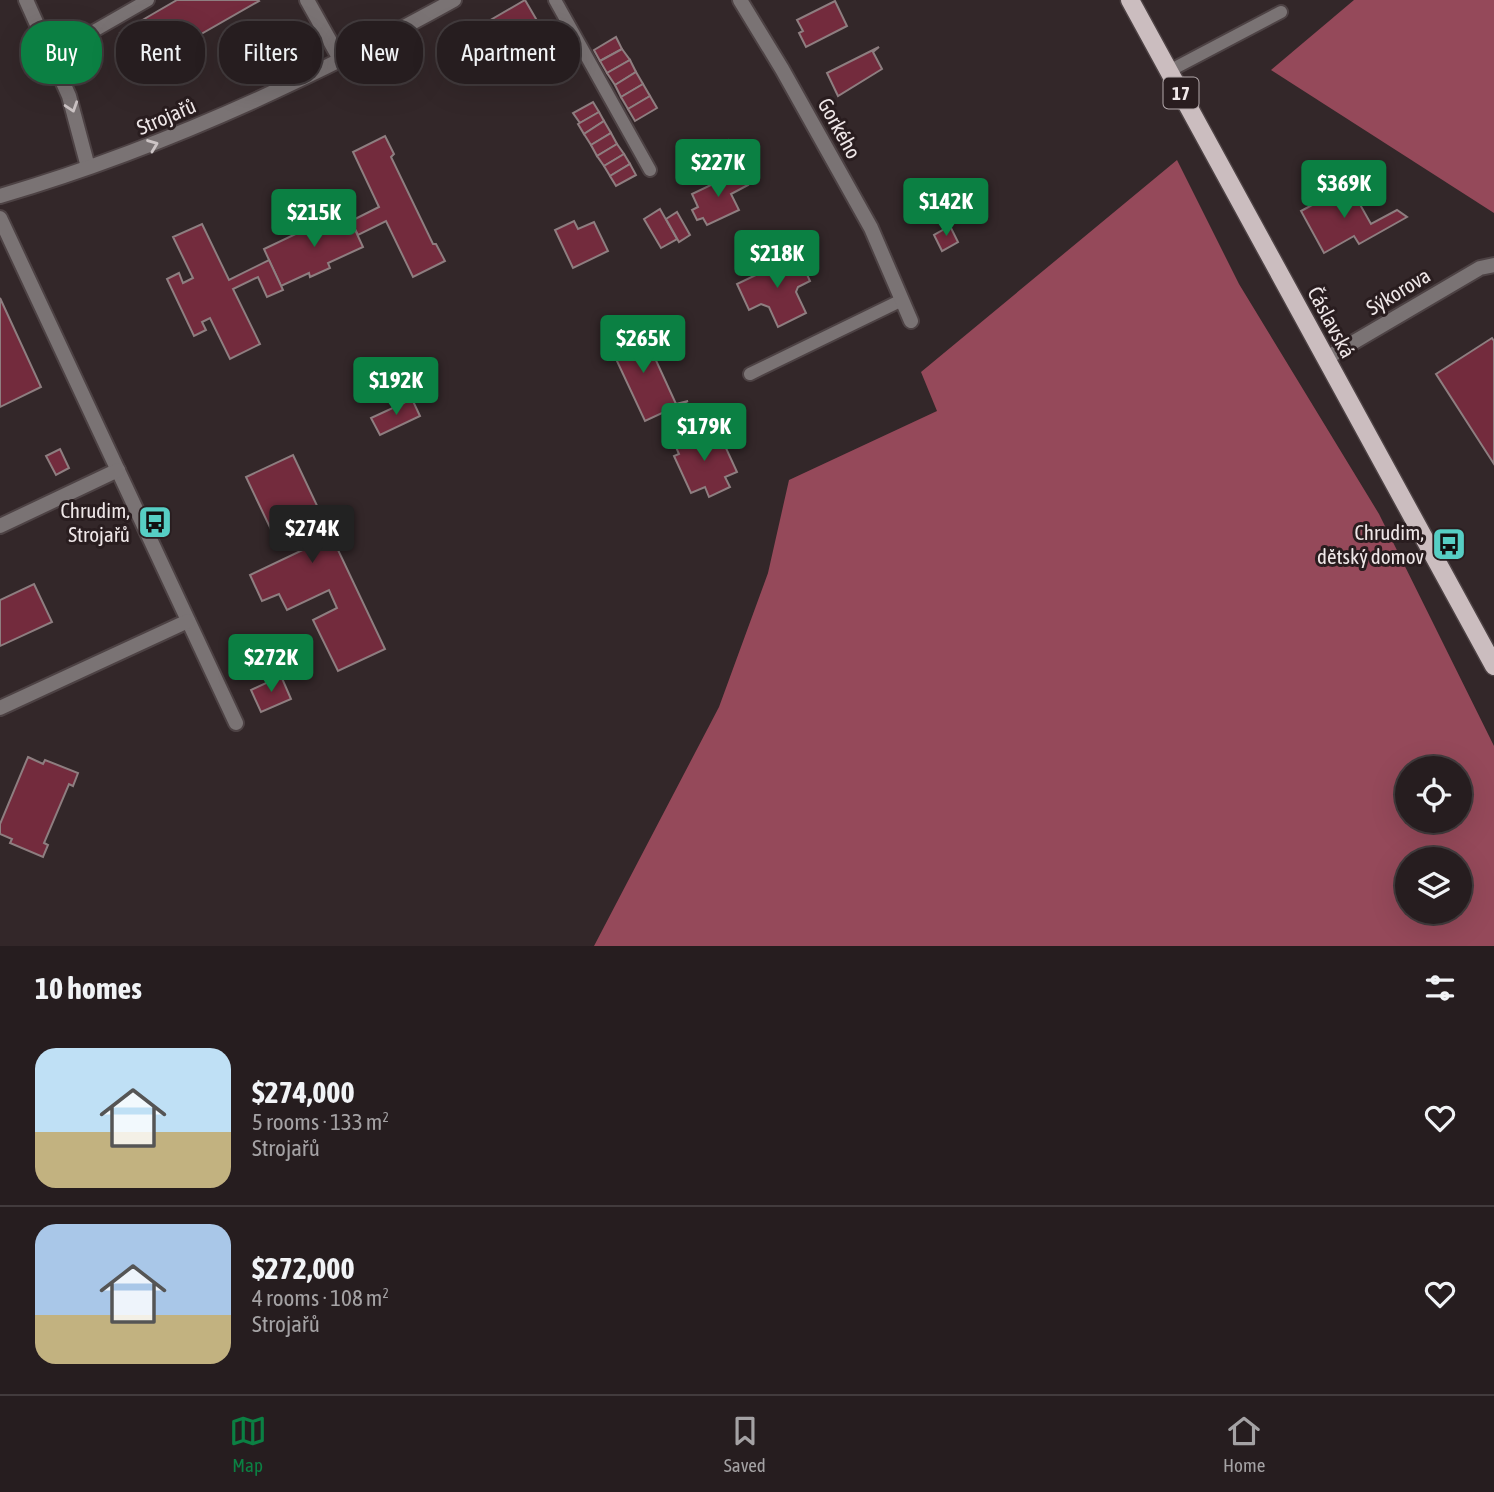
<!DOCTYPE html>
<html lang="en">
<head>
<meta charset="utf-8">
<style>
  body { margin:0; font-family:"Asap Condensed",sans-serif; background:#322a2c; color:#f1f3f6; height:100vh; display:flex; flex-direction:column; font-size:26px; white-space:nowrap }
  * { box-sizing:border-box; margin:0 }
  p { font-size:23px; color:#a4a2a4 }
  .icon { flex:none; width:38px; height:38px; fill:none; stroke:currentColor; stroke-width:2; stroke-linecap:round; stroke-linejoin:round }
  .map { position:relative; height:946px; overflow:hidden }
  .panel { display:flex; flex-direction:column; background:#261d1f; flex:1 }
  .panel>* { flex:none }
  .guide { position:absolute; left:21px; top:21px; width:700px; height:63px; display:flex; gap:14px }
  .tools { position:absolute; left:1395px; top:756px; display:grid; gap:14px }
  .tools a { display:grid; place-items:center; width:77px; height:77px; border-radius:50%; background:#261d1f; box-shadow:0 7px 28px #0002,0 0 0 2px #423b3d; font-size:35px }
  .price { position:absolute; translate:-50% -60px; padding:0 16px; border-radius:7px; background:#0b8043; color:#fff; font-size:23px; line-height:46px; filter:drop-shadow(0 2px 4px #0008) }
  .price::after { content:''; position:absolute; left:50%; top:42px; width:21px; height:16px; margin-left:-10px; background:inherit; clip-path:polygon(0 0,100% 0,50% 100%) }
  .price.on { background:#222; color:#fff }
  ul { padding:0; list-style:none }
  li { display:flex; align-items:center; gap:21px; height:175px; padding:0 35px }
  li+li { border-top:2px solid #423b3d }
  li span { display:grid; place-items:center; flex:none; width:196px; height:140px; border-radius:21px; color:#555 }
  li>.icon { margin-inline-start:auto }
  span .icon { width:84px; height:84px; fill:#fffc; stroke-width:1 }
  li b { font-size:30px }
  h2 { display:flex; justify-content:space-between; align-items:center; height:84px; padding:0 35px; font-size:30px }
  .pill { padding:0 24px; border-radius:28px; background:#261d1f; box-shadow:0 7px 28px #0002,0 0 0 2px #423b3d; font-size:24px; line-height:63px }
  .pill.on { background:#0b8043; color:#fff }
  .menu { display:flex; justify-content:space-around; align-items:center; height:98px; border-top:2px solid #423b3d; background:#261d1f; font-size:19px; color:#a4a2a4 }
  .menu a { display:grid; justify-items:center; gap:4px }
  .menu .on { color:#0b8043 }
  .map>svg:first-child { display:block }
  .forest { fill:#95495a; fill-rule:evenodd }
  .building { fill:#732b3d; stroke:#8e7e80; stroke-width:2 }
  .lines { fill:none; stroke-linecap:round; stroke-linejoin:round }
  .service-casing { stroke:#4d4244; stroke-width:16 }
  .minor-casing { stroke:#4d4244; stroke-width:18 }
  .primary-casing { stroke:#4d4244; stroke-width:21 }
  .service { stroke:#7a7374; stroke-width:12 }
  .minor { stroke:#7a7374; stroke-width:14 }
  .primary { stroke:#cbbdbf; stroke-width:18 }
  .oneway { stroke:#ccc4c5 }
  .labels { text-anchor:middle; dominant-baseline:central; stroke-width:6; stroke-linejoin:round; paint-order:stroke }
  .shield { fill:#291d1f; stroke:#b4aaac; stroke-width:2 }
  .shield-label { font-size:19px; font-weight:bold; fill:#efe7e8 }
  .street-label { font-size:21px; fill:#efe7e8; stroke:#291d1f }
  .poi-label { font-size:21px; fill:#efe7e8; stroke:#291d1f; text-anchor:end }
</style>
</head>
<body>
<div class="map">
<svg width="1494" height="946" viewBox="0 0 1494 946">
  <rect width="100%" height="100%" fill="#332729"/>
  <g class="forest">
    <path d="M1354,0H1494V213L1271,70Z"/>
    <path d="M1177,160L1239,284L1379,514L1494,746V946H594L719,707L768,573L789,480L937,411L921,372ZM1407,768H1460V821H1407ZM1407,859H1460V912H1407Z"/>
  </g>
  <g class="building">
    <path d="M177,0H258L259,1L140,69L120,33Z"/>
    <path d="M525,0L546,36L489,69L468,33Z"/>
    <path d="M835,1L847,26L806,47L799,33L803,31L797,20Z"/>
    <path d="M616,37L622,49L600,61L594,50Z"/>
    <path d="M879,47L873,52L882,69L838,96L827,73Z"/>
    <path d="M622,49L630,60L607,73L600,61Z"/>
    <path d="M630,60L636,72L615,85L607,73Z"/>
    <path d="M636,72L643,84L621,97L615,85Z"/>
    <path d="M643,84L650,96L628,109L621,97Z"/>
    <path d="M650,96L657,108L635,121L628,109Z"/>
    <path d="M593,102L599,112L580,123L573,113Z"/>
    <path d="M599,112L604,121L584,134L578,124Z"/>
    <path d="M604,121L611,133L591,145L584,134Z"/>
    <path d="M611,133L617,144L597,156L591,145Z"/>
    <path d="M385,136L394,154L391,157L433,244H436L445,261L413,277L386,221L358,235L351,221L379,207L353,152Z"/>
    <path d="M728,140L735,154L712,165L705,151Z"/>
    <path d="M617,144L624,154L604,166L597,156Z"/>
    <path d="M624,154L630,164L610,176L604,166Z"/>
    <path d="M630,164L636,175L616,186L610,176Z"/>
    <path d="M740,171L748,185L731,194L739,210L707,225L703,218L697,220L692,210L698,207L692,194Z"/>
    <path d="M1349,185L1371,224L1397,210L1407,217L1359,244L1354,236L1324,253L1301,211Z"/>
    <path d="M660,209L677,239L661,248L644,219Z"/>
    <path d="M346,210L363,247L328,263L330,268L310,277L309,273L281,286L264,249Z"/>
    <path d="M677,212L690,235L679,242L666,219Z"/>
    <path d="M574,221L578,229L594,222L608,251L573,268L555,230Z"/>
    <path d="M202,224L229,280L269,260L283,290L267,297L258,277L233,289L260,344L230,359L210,318L202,322L206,330L194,336L167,279L179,273L183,283L193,278L173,237Z"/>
    <path d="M950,226L958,242L942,251L934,235Z"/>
    <path d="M798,255L810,281L798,287L796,292L806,313L778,327L769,307L761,304L749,310L737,284Z"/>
    <path d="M0,298L41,387L0,407Z"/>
    <path d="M653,323L642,330L676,404L688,401L645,421L609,344Z"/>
    <path d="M1492,338L1494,341V464L1436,374Z"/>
    <path d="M412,399L420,416L380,435L371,418Z"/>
    <path d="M691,428L699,445L720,435L737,472L725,477L730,487L709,497L705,487L691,493L674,456L679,454L672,438Z"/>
    <path d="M60,449L69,468L56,475L46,456Z"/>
    <path d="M293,455L385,649L338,671L313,620L337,608L329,590L287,610L279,594L262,601L250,575L309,547L300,529L276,540L246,477Z"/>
    <path d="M34,584L52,622L0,646V600Z"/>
    <path d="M281,676L291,699L261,712L251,690Z"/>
    <path d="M28,757L43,764L45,760L78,773L73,786L69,784L44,843L48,845L43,857L10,843L12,839L0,834V824Z"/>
  </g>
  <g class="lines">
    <g class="service-casing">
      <g id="service">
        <path d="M555,0L650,170"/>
        <path d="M52,55L148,0"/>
        <path d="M1169,71L1281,12"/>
        <path d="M750,374L902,300"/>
      </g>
    </g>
    <g class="minor-casing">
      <g id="minor">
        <path d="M26,0L69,96L88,167"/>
        <path d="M307,0L340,59"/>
        <path d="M740,0L782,69L871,228L911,321"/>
        <path d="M0,196C158,150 310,80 454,0"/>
        <path d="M0,218L236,723"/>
        <path d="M1325,359L1480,268L1494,265"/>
        <path d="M0,526L118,470"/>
        <path d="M0,708L188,621"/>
      </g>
    </g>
    <g class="primary-casing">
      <path id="primary" d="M1130,0L1494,666"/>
    </g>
    <use href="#service" class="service"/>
    <use href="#minor" class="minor"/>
    <use href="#primary" class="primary"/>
  </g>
  <defs><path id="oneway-chevron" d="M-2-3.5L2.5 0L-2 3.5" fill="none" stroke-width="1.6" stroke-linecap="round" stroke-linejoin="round" transform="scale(1.75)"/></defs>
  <g class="oneway">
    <use href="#oneway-chevron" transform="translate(72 107) rotate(72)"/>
    <use href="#oneway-chevron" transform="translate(153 145) rotate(-21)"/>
  </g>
  <defs>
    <g id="bus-square" transform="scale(1.75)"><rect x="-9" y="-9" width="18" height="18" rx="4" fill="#56cec4" stroke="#291d1f"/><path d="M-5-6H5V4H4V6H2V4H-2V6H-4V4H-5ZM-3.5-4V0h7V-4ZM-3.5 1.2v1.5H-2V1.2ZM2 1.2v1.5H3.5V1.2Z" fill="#111"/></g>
  </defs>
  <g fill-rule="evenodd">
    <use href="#bus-square" x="155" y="522"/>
    <use href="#bus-square" x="1449" y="544"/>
  </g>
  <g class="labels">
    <rect class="shield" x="1163.5" y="77.5" width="35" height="31" rx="5"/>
    <g class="shield-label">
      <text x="1181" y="93">17</text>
    </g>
    <g class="street-label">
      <text transform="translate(166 116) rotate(-23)">Strojařů</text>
      <text transform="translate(840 128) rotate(61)">Gorkého</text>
      <text transform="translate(1398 291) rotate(-31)">Sýkorova</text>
      <text transform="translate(1332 322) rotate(62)">Čáslavská</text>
    </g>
    <g class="poi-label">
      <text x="130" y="510">Chrudim,<tspan x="130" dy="24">Strojařů</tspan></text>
      <text x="1424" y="532">Chrudim,<tspan x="1424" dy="24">dětský domov</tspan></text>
    </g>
  </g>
</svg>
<div class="tools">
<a><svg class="icon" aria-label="locate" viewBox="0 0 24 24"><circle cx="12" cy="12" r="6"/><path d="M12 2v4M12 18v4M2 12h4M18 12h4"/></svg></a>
<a><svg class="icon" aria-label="layers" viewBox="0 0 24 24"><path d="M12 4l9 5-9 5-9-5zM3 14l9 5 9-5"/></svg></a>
</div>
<b class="price" style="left:718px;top:199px">$227K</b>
<b class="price" style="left:1344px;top:220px">$369K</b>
<b class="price" style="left:946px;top:238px">$142K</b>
<b class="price" style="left:314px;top:249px">$215K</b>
<b class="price" style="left:777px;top:290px">$218K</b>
<b class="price" style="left:643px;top:375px">$265K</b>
<b class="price" style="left:396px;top:417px">$192K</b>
<b class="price" style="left:704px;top:463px">$179K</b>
<b class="price on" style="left:312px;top:565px">$274K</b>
<b class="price" style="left:271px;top:694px">$272K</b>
<div class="guide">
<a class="pill on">Buy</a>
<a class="pill">Rent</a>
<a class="pill">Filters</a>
<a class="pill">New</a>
<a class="pill">Apartment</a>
</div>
</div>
<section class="panel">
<h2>10 homes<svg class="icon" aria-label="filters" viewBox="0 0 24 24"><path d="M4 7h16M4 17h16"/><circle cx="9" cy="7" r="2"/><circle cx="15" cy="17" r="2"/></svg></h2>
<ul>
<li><span style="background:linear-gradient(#bfe0f5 60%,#c2b280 0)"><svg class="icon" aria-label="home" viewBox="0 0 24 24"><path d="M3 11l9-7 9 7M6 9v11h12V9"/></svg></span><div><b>$274,000</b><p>5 rooms · 133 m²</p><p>Strojařů</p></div><svg class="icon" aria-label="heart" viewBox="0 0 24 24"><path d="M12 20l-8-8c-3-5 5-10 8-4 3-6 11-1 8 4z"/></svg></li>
<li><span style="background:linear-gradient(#a9c7e8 65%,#c2b280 0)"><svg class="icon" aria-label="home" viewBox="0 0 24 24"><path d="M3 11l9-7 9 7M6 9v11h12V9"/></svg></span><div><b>$272,000</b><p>4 rooms · 108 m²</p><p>Strojařů</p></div><svg class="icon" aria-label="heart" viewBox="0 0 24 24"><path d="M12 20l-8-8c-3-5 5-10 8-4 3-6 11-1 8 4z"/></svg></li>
</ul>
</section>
<nav class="menu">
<a class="on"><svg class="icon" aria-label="map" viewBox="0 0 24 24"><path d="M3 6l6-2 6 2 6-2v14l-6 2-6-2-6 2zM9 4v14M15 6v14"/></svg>Map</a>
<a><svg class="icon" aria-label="saved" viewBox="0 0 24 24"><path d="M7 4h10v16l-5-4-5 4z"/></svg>Saved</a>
<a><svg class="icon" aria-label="home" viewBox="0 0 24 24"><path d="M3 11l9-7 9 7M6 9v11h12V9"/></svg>Home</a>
</nav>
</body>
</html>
